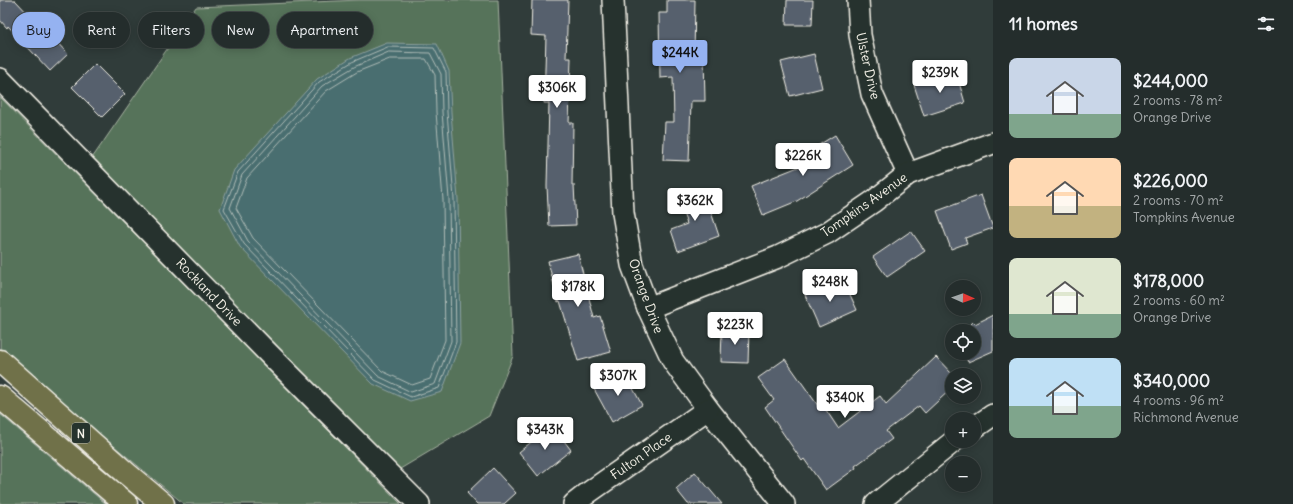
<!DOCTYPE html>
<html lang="en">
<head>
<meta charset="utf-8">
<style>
  body { margin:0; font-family:Delius,sans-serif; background:#303938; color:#f1f3f6; height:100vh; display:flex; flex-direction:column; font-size:15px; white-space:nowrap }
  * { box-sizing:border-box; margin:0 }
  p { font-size:13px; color:#a3a8a9 }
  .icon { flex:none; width:22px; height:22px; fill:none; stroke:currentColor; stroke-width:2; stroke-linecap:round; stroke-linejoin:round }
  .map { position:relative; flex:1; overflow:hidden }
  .drawer { display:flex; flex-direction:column; background:#242d2c; width:300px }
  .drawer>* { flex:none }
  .top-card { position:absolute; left:12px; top:12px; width:380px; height:36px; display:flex; gap:8px }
  .needle { width:26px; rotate:92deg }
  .controls { position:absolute; left:945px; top:280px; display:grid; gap:8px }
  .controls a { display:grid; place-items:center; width:36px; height:36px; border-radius:50%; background:#242d2c; box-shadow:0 2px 10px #0003,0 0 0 1px #414948; font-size:20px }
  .price { position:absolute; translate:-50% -34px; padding:0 9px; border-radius:4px; background:#fff; color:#222; font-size:13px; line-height:26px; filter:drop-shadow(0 1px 2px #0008) }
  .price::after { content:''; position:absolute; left:50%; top:24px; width:12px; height:9px; margin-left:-6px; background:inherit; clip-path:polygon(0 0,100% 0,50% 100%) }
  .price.current { background:#95b2f1; color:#111 }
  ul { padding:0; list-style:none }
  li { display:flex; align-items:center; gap:12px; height:100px; padding:0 16px }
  li span { display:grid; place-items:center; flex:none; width:112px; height:80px; border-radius:8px; color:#555 }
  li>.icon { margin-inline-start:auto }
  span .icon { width:48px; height:48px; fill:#fffc; stroke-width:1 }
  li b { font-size:17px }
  h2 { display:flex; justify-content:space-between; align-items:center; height:48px; padding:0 16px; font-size:17px }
  .chip { padding:0 14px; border-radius:18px; background:#242d2c; box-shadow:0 2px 10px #0003,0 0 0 1px #414948; font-size:14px; line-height:36px }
  .chip.current { background:#95b2f1; color:#111 }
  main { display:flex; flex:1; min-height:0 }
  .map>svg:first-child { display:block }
  .green { fill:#57735a; stroke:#a6b2a1 }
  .water { fill:#4a6e70; stroke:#8ea2a0 }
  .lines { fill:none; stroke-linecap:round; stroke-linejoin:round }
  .shore { stroke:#b0bdb8; stroke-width:1 }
  .building { fill:#56606d; stroke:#f4f1e8 }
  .minor-casing { stroke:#f4f1e8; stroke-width:24 }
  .motorway-casing { stroke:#f4f1e8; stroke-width:25 }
  .minor { stroke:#26332d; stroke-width:21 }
  .motorway { stroke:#6f714a; stroke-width:22 }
  .labels { text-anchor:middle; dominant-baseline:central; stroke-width:3; stroke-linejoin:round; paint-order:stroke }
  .shield { fill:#26332d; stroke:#b6b8b0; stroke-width:1 }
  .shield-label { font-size:12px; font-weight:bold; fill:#f4f1e8 }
  .street-label { font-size:13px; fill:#f4f1e8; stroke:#26332d }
</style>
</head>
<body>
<main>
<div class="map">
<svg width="993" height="504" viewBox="0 0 993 504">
  <rect width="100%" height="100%" fill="#303c3a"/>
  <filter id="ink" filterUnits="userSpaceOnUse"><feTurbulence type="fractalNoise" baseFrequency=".025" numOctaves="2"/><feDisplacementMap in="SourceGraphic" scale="8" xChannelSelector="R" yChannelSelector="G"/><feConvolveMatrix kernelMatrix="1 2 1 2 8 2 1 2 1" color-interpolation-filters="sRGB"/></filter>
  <g filter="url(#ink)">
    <g class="green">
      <path d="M360,0H498L513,356L489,416L390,475L86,167L196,7Z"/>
      <path d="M0,97L401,504H184L21,369L0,349Z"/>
      <path d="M0,414L106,504H0Z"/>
    </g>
    <path class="water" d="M387,43L437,44L449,71L451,112L458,199L460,343L442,392L410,401L373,384L240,247L220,209L234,170L317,79L350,58Z"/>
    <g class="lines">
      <g class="shore">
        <path d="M388,47L434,48L446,72L447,112L454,199L456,342L439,388L411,397L375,380L244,244L224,209L238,172L319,82L352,62Z"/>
        <path d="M389,52L430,53L441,74L442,112L449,199L451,341L435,384L411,392L378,376L248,241L230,208L242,175L322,86L354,67Z"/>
        <path d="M390,59H426L435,75L436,112L443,200L445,340L430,379L412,385L382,371L253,238L236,208L247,178L326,91L357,72Z"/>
      </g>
    </g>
    <g class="building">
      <path d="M0,0H15L32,18L33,17L68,54L50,71L8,26L7,28L0,20Z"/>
      <path d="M532,0H568L566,58H571L569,123H573L572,185H574L576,225L549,226L547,186L549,103H544L546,36L531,35Z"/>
      <path d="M667,0H695L694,56H704L705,101H691L689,161L663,160L665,122H674L673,77L660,78L659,13H667Z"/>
      <path d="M787,0H813L812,25H786Z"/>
      <path d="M814,54L822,88L790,96L781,62Z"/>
      <path d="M95,64L125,94L102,117L72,87Z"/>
      <path d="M956,72L965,103L924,116L914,85Z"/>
      <path d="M835,135L853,165L797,201L763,215L751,186L803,165L798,158Z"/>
      <path d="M704,191L719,236L678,251L671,230L687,224L678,200Z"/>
      <path d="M981,195L993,228L965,238L967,243L951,249L937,211Z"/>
      <path d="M911,231L925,251L887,277L873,257Z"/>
      <path d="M578,254L594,318L600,316L611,352L578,361L560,301L558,302L548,261Z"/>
      <path d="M837,281L842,290L847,288L857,310L819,327L805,295Z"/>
      <path d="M993,315V351L968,362L963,353H974V331H964L973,322L975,324Z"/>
      <path d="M722,329L749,330L748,363L721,362Z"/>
      <path d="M936,357L952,374V388L925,413L919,406L886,431L892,439L855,466L856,468L826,490L804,459L802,461L765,407L774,400L758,378L785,359L821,410L824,407L838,428L880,396L886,404Z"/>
      <path d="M624,372L642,405L612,422L594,389Z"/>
      <path d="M552,425L571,450L538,476L519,452Z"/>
      <path d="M493,468L516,493L504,504H477L467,493Z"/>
      <path d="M695,472L722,504H688L676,489Z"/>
    </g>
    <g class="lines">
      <g class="minor-casing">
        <g id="minor">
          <path d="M613,0L623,213L632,265L648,308L673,361L708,409L784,504"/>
          <path d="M858,0L860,35L872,94L908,174"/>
          <path d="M0,79L270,355L419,504"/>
          <path d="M648,308L778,257L827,233L874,201L908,174L993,143"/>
          <path d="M974,428L993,415"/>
          <path d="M574,504L588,493L708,409"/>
          <path d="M876,504L954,441"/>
        </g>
      </g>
      <g class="motorway-casing">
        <g id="motorway">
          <path d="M0,361L126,473L163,504"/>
          <path d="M0,397L126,504"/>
        </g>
      </g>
      <use href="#minor" class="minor"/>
      <use href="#motorway" class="motorway"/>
    </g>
  </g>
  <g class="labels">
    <rect class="shield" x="72" y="423" width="18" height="20" rx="3"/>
    <g class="shield-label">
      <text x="81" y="433">N</text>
    </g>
    <g class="street-label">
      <text transform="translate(868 66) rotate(77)">Ulster Drive</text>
      <text transform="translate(864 205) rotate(-35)">Tompkins Avenue</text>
      <text transform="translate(209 292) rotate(46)">Rockland Drive</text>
      <text transform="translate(646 296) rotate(70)">Orange Drive</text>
      <text transform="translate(641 456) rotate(-35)">Fulton Place</text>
    </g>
  </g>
</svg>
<div class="controls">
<a><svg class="needle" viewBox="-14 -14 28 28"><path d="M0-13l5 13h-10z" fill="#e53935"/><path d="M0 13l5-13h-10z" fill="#a3a8a9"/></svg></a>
<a><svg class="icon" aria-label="locate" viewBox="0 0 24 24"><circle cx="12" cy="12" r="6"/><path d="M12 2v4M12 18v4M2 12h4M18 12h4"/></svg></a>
<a><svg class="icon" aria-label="layers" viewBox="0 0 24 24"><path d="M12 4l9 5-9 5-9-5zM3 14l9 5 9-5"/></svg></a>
<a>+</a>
<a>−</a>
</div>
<b class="price current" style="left:680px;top:74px">$244K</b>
<b class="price" style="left:940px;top:94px">$239K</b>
<b class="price" style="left:557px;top:109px">$306K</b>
<b class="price" style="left:803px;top:177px">$226K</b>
<b class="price" style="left:695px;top:222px">$362K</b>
<b class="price" style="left:830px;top:303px">$248K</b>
<b class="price" style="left:578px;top:308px">$178K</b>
<b class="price" style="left:735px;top:346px">$223K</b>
<b class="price" style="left:618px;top:397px">$307K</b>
<b class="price" style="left:845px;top:419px">$340K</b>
<b class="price" style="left:545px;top:451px">$343K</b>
<div class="top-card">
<a class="chip current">Buy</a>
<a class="chip">Rent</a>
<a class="chip">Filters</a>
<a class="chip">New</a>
<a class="chip">Apartment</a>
</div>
</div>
<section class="drawer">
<h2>11 homes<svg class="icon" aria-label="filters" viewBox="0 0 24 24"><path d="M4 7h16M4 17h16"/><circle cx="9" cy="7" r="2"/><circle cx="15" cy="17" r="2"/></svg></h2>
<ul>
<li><span style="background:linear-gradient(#c9d6e8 70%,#7fa58c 0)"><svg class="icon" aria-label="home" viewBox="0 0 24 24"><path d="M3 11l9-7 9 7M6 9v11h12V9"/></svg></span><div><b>$244,000</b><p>2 rooms · 78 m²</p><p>Orange Drive</p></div></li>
<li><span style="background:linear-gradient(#ffd9b3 60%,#c2b280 0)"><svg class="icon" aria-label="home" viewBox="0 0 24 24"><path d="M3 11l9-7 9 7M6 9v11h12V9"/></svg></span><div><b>$226,000</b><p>2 rooms · 70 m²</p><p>Tompkins Avenue</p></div></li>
<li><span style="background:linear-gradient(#dfe7d0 70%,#7fa58c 0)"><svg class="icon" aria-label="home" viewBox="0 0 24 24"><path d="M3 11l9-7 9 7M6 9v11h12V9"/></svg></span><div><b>$178,000</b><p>2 rooms · 60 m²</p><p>Orange Drive</p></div></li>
<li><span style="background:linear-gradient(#bfe0f5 60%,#7fa58c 0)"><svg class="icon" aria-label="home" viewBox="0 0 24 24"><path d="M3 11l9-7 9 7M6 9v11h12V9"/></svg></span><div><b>$340,000</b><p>4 rooms · 96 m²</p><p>Richmond Avenue</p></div></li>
</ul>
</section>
</main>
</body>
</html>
